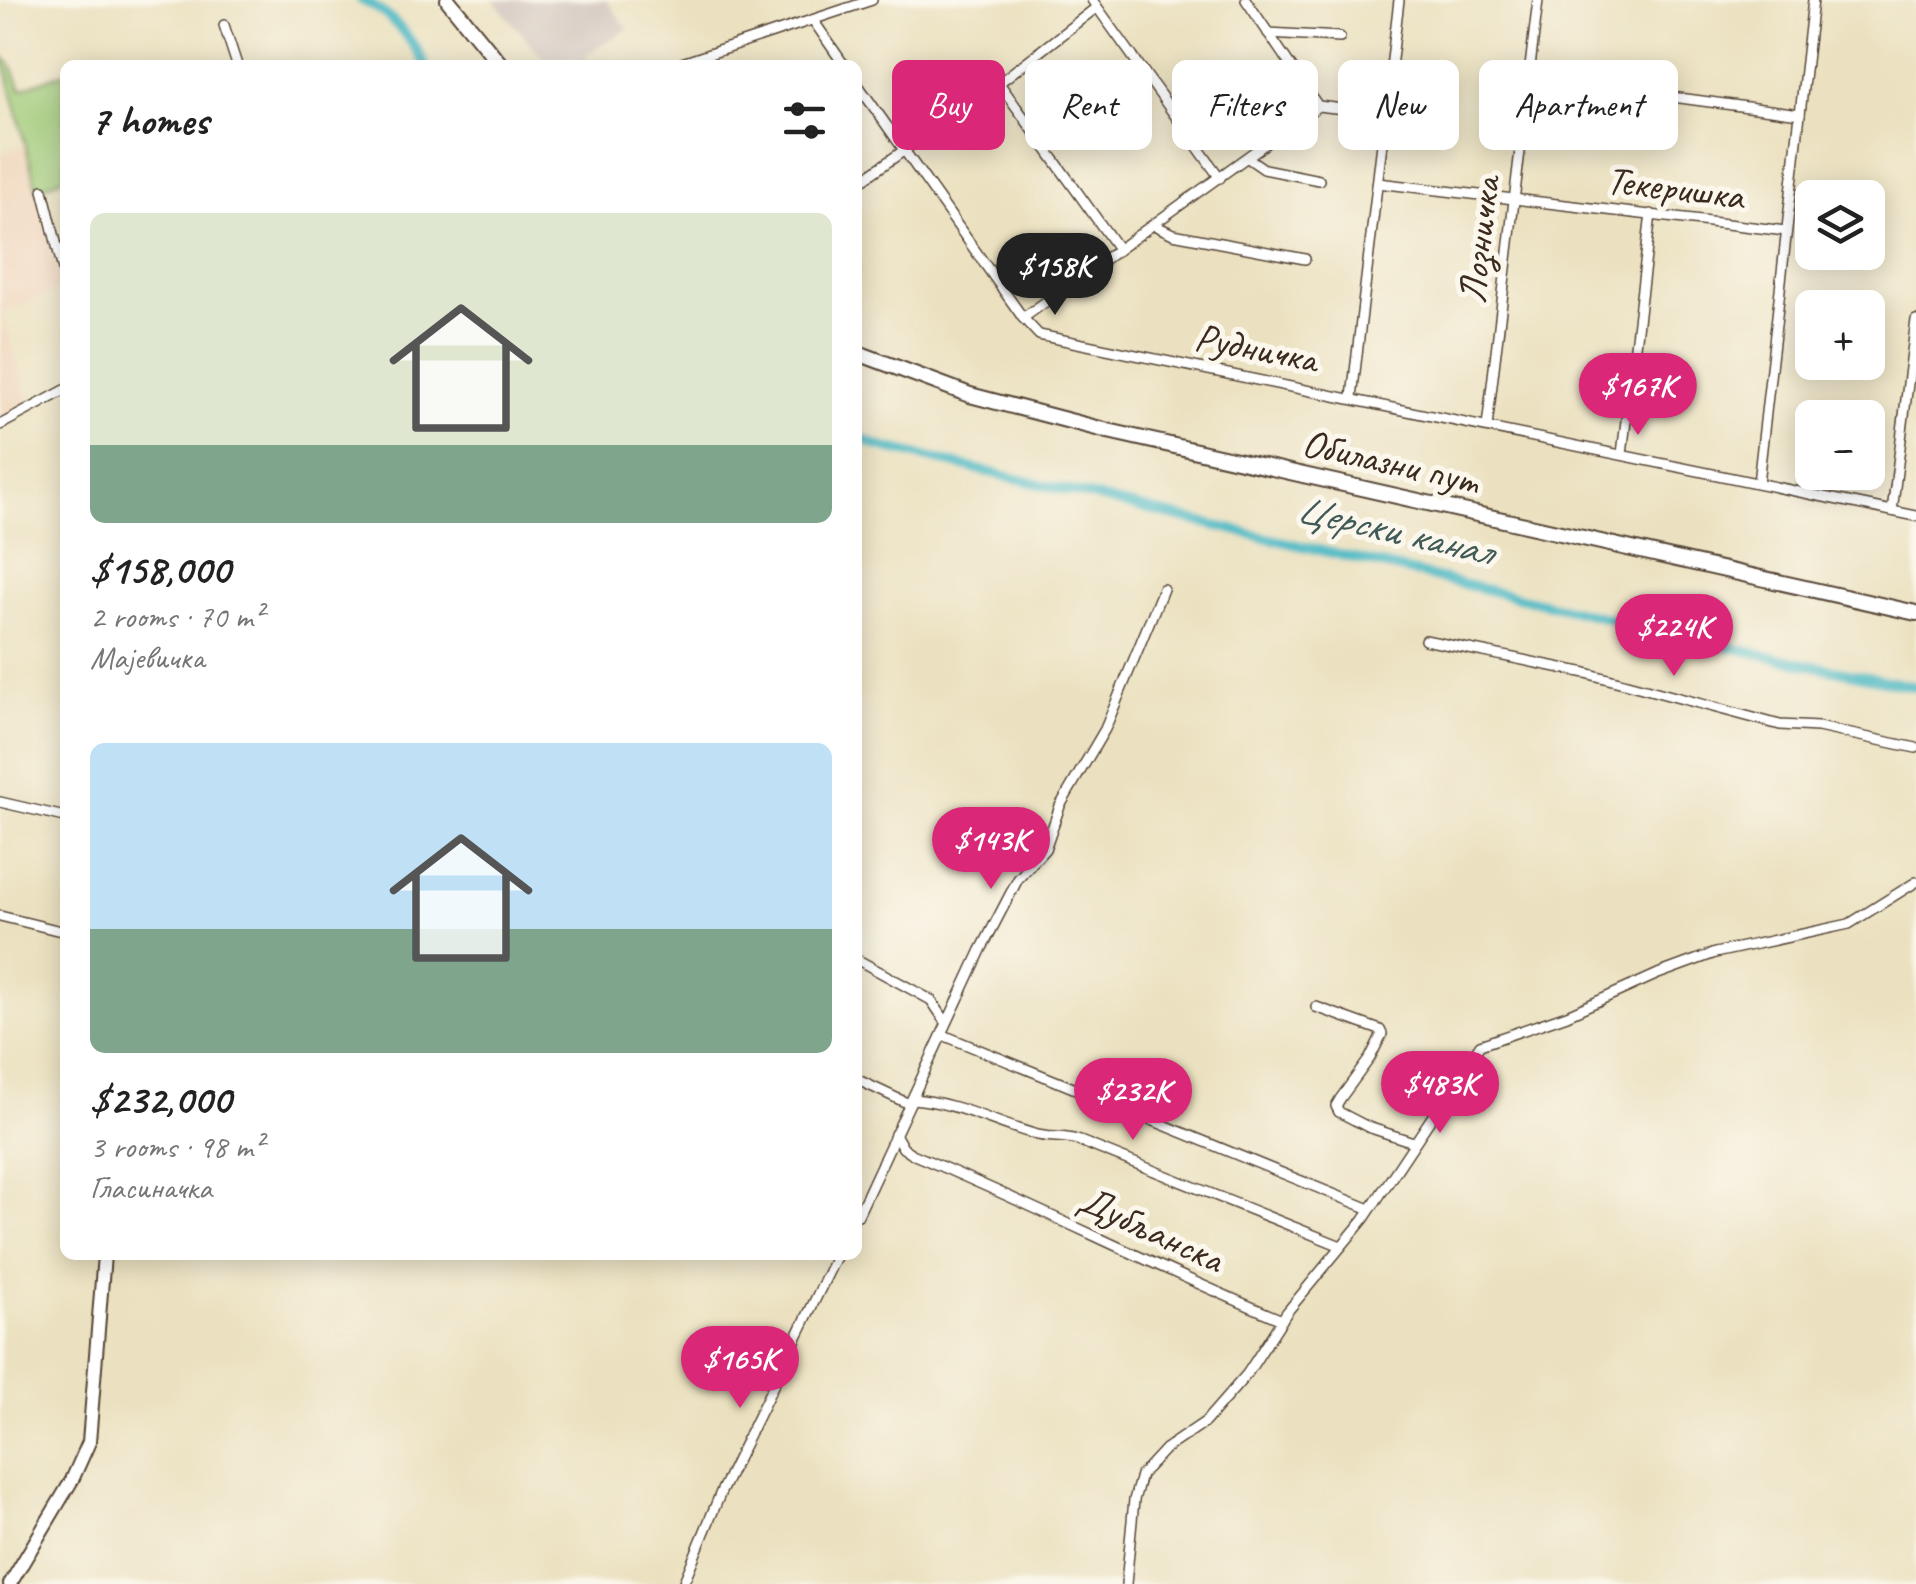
<!DOCTYPE html>
<html lang="en">
<head>
<meta charset="utf-8">
<style>
  body { margin:0; font-family:Caveat,sans-serif; background:#f6f6f6; color:#222; height:100vh; display:flex; flex-direction:column; font-size:38px; white-space:nowrap }
  * { box-sizing:border-box; margin:0 }
  p { font-size:32px; color:#767676 }
  .icon { flex:none; width:55px; height:55px; fill:none; stroke:currentColor; stroke-width:2; stroke-linecap:round; stroke-linejoin:round }
  .map { position:relative; flex:1; overflow:hidden }
  .sheet { position:absolute; left:60px; top:60px; width:802px; height:1200px; display:flex; flex-direction:column; background:#fff; border-radius:15px; box-shadow:0 5px 25px #0003 }
  .sheet>* { flex:none }
  .guide { position:absolute; left:892px; top:60px; width:872px; height:90px; display:flex; gap:20px }
  .fabs { position:absolute; left:1795px; top:180px; display:grid; gap:20px }
  .fabs a { display:grid; place-items:center; width:90px; height:90px; border-radius:15px; background:#fff; box-shadow:0 5px 25px #0003; font-size:50px }
  .price { position:absolute; translate:-50% -85px; padding:0 22px; border-radius:35px; background:#db2777; color:#fff; font-size:32px; line-height:65px; filter:drop-shadow(0 2px 5px #0008) }
  .price::after { content:''; position:absolute; left:50%; top:60px; width:30px; height:22px; margin-left:-15px; background:inherit; clip-path:polygon(0 0,100% 0,50% 100%) }
  .price.selected { background:#222; color:#fff }
  ul { padding:0; list-style:none }
  li { display:grid; align-content:center; gap:20px; height:530px; padding:0 30px }
  li span { display:grid; place-items:center; height:310px; border-radius:15px; color:#555 }
  li>.icon { margin-inline-start:auto }
  span .icon { width:180px; height:180px; fill:#fffc; stroke-width:1 }
  li b { font-size:42px }
  h2 { display:flex; justify-content:space-between; align-items:center; height:120px; padding:0 30px; font-size:42px }
  .pill { padding:0 35px; border-radius:15px; background:#fff; box-shadow:0 5px 25px #0003; font-size:35px; line-height:90px }
  .pill.selected { background:#db2777; color:#fff }
  .map>svg:first-child { display:block }
  .built { fill:#f0d5bc }
  .industrial { fill:#cec1b9 }
  .green { fill:#9dc976; stroke:#6c7a4a; stroke-width:2.5 }
  .lines { fill:none; stroke-linecap:round; stroke-linejoin:round }
  .canal { stroke:#48b7c2; stroke-width:10 }
  .street-casing { stroke:#554536; stroke-width:12 }
  .secondary-casing { stroke:#554536; stroke-width:16 }
  .primary-casing { stroke:#554536; stroke-width:18 }
  .street { stroke:#fff; stroke-width:9 }
  .secondary { stroke:#fff; stroke-width:12 }
  .primary { stroke:#fff; stroke-width:14 }
  .labels { text-anchor:middle; dominant-baseline:central; stroke-width:10; stroke-linejoin:round; paint-order:stroke }
  .street-label { font-size:40px; fill:#3b2a1e; stroke:#fbf7ec }
  .water-label { font-size:42px; font-style:italic; fill:#405b57; stroke:#fbf7ec }
</style>
</head>
<body>
<div class="map">
<svg width="1916" height="1584" viewBox="0 0 1916 1584">
  <rect width="100%" height="100%" fill="#fbf7ec"/>
  <filter id="ink" filterUnits="userSpaceOnUse"><feTurbulence type="fractalNoise" baseFrequency=".01" numOctaves="2"/><feDisplacementMap in="SourceGraphic" scale="20" xChannelSelector="R" yChannelSelector="G"/><feConvolveMatrix kernelMatrix="1 2 1 2 8 2 1 2 1" color-interpolation-filters="sRGB"/></filter>
  <filter id="wash" filterUnits="userSpaceOnUse"><feTurbulence type="fractalNoise" baseFrequency=".0048" numOctaves="4" result="noise"/><feDisplacementMap in="SourceGraphic" scale="40" xChannelSelector="R" yChannelSelector="G"/><feGaussianBlur stdDeviation="2.25" result="paint"/><feColorMatrix in="noise" values="0 0 0 0 0 0 0 0 0 0 0 0 0 0 0 0 0 1.4 0 .05"/><feComposite in="paint" operator="in"/></filter>
  <g filter="url(#wash)">
    <rect width="100%" height="100%" fill="#ebe1c0"/>
    <path class="built" d="M24,145L63,289L2,312L29,403L0,419V154Z"/>
    <path class="industrial" d="M493,0H606L628,29L585,55L591,65H549Z"/>
    <path class="green" d="M3,57L11,64L21,89L65,72V176L37,190Z"/>
    <g class="lines">
      <g class="canal">
        <path d="M361,0C387,10 413,39 425,65"/>
        <path d="M858,437L878,446L1772,657L1916,687"/>
      </g>
    </g>
  </g>
  <g filter="url(#ink)">
    <g class="lines">
      <g class="street-casing">
        <g id="street">
          <path d="M1092,0L1220,178"/>
          <path d="M1246,0L1318,106"/>
          <path d="M813,20L844,65"/>
          <path d="M224,25L237,65"/>
          <path d="M1268,33L1340,37"/>
          <path d="M676,65L872,0"/>
          <path d="M1528,78L1800,114"/>
          <path d="M999,83L1119,250"/>
          <path d="M858,85L1023,318L1039,335L1916,516"/>
          <path d="M1248,158L1264,169L1319,180"/>
          <path d="M858,183L999,83L1097,7"/>
          <path d="M1378,183L1786,231"/>
          <path d="M43,190L65,278"/>
          <path d="M1154,225L1173,234L1305,259"/>
          <path d="M1023,318L1318,106L1386,114"/>
          <path d="M1352,397L1399,0"/>
          <path d="M0,425L65,390"/>
          <path d="M1487,427L1538,0"/>
          <path d="M1622,454L1651,214"/>
          <path d="M1758,483L1813,0"/>
          <path d="M1892,511L1916,320"/>
          <path d="M1425,640L1586,673L1780,725L1818,727L1916,748"/>
          <path d="M0,802L65,817"/>
          <path d="M0,916L65,932"/>
          <path d="M858,960L931,1000L946,1022"/>
          <path d="M1316,1007L1380,1030L1382,1034L1370,1058L1340,1099L1336,1106L1339,1112L1368,1127L1413,1142"/>
          <path d="M943,1035L1370,1209"/>
          <path d="M858,1080L909,1104"/>
          <path d="M912,1099C956,1102 992,1122 1034,1134C1050,1139 1064,1135 1080,1141L1341,1246"/>
          <path d="M895,1134L903,1148L912,1154C1037,1206 1157,1268 1282,1320"/>
          <path d="M858,1215L981,950L1018,879L1045,849L1060,806L1105,729L1163,589"/>
          <path d="M683,1584L721,1492L837,1255"/>
          <path d="M1126,1584L1134,1500L1141,1475L1165,1449L1205,1422L1247,1374L1287,1312L1364,1219L1480,1045L1567,1015L1658,974L1715,953L1849,924L1916,882"/>
        </g>
      </g>
      <g class="secondary-casing">
        <path id="secondary" d="M10,1584L72,1480L89,1442L104,1255"/>
      </g>
      <g class="primary-casing">
        <g id="primary">
          <path d="M448,0L501,65"/>
          <path d="M858,353L970,395L1108,431L1916,613"/>
        </g>
      </g>
      <use href="#street" class="street"/>
      <use href="#secondary" class="secondary"/>
      <use href="#primary" class="primary"/>
    </g>
  </g>
  <g class="labels">
    <g class="street-label">
      <text transform="translate(1675 188) rotate(7)">Текеришка</text>
      <text transform="translate(1479 240) rotate(-83)">Лозничка</text>
      <text transform="translate(1256 348) rotate(11)">Рудничка</text>
      <text transform="translate(1391 462) rotate(13)">Обилазни пут</text>
      <text transform="translate(1151 1229) rotate(25)">Дубљанска</text>
    </g>
    <g class="water-label">
      <text transform="translate(1394 530) rotate(13)">Церски канал</text>
    </g>
  </g>
</svg>
<div class="fabs">
<a><svg class="icon" aria-label="layers" viewBox="0 0 24 24"><path d="M12 4l9 5-9 5-9-5zM3 14l9 5 9-5"/></svg></a>
<a>+</a>
<a>−</a>
</div>
<b class="price selected" style="left:1055px;top:318px">$158K</b>
<b class="price" style="left:1638px;top:438px">$167K</b>
<b class="price" style="left:1674px;top:679px">$224K</b>
<b class="price" style="left:991px;top:892px">$143K</b>
<b class="price" style="left:1440px;top:1136px">$483K</b>
<b class="price" style="left:1133px;top:1143px">$232K</b>
<b class="price" style="left:740px;top:1411px">$165K</b>
<div class="guide">
<a class="pill selected">Buy</a>
<a class="pill">Rent</a>
<a class="pill">Filters</a>
<a class="pill">New</a>
<a class="pill">Apartment</a>
</div>
<section class="sheet">
<h2>7 homes<svg class="icon" aria-label="filters" viewBox="0 0 24 24"><path d="M4 7h16M4 17h16"/><circle cx="9" cy="7" r="2"/><circle cx="15" cy="17" r="2"/></svg></h2>
<ul>
<li><span style="background:linear-gradient(#dfe7d0 75%,#7fa58c 0)"><svg class="icon" aria-label="home" viewBox="0 0 24 24"><path d="M3 11l9-7 9 7M6 9v11h12V9"/></svg></span><div><b>$158,000</b><p>2 rooms · 70 m²</p><p>Мајевичка</p></div></li>
<li><span style="background:linear-gradient(#bfe0f5 60%,#7fa58c 0)"><svg class="icon" aria-label="home" viewBox="0 0 24 24"><path d="M3 11l9-7 9 7M6 9v11h12V9"/></svg></span><div><b>$232,000</b><p>3 rooms · 98 m²</p><p>Гласиначка</p></div></li>
</ul>
</section>
</div>
</body>
</html>
